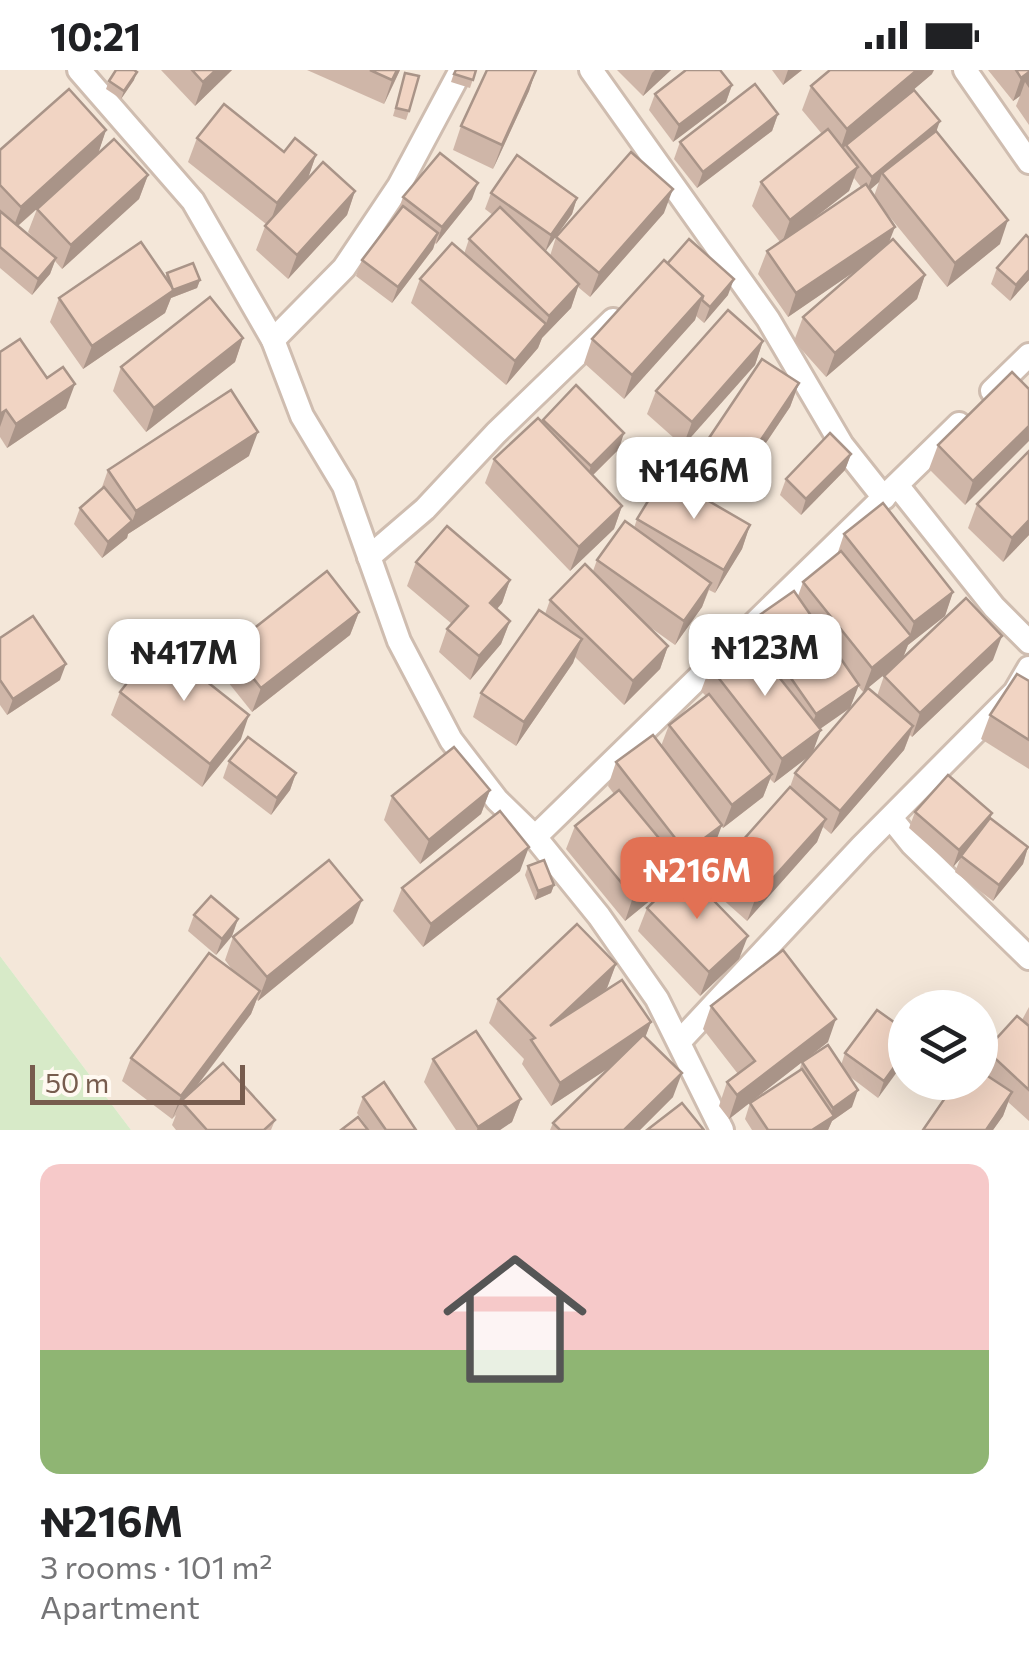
<!DOCTYPE html>
<html lang="en">
<head>
<meta charset="utf-8">
<style>
  body { margin:0; font-family:Commissioner,sans-serif; background:#f6f6f6; color:#202124; height:100vh; display:flex; flex-direction:column; font-size:38px; white-space:nowrap }
  * { box-sizing:border-box; margin:0 }
  p { font-size:32px; color:#757577 }
  .icon { flex:none; width:55px; height:55px; fill:none; stroke:currentColor; stroke-width:2; stroke-linecap:round; stroke-linejoin:round }
  .map { position:relative; height:1060px; overflow:hidden }
  .details { display:flex; flex-direction:column; background:#fff; flex:1 }
  .details>* { flex:none }
  .fabs { position:absolute; left:888px; top:920px; display:grid; gap:20px }
  .fabs a { display:grid; place-items:center; width:110px; height:110px; border-radius:50%; background:#fff; box-shadow:0 10px 40px #0002; font-size:50px }
  .scale { position:absolute; left:30px; bottom:25px; width:215px; box-sizing:border-box; padding-left:10px; border:5px solid #775c4e; border-top:0; font-size:28px; line-height:35px; white-space:nowrap; color:#775c4e; -webkit-text-stroke:8px #fff9f1; paint-order:stroke }
  .price { position:absolute; translate:-50% -85px; padding:0 22px; border-radius:20px; background:#fff; color:#222; font-size:32px; line-height:65px; filter:drop-shadow(0 2px 5px #0008) }
  .price::after { content:''; position:absolute; left:50%; top:60px; width:30px; height:22px; margin-left:-15px; background:inherit; clip-path:polygon(0 0,100% 0,50% 100%) }
  .price.selected { background:#e27154; color:#fff }
  ul { padding:0; list-style:none }
  li { display:grid; align-content:center; gap:20px; height:530px; padding:0 40px }
  li+li { border-top:2px solid #e0e0e0 }
  li span { display:grid; place-items:center; height:310px; border-radius:20px; color:#555 }
  li>.icon { margin-inline-start:auto }
  span .icon { width:180px; height:180px; fill:#fffc; stroke-width:1 }
  li b { font-size:42px }
  .status { display:flex; justify-content:space-between; align-items:center; height:70px; padding:0 50px; background:#fff; direction:ltr }
  .status svg { height:28px; fill:currentColor }
  .map>svg:first-child { display:block }
  .residential { fill:#f4e7d9; fill-rule:evenodd }
  .green { fill:#d7eac8 }
  .lines { fill:none; stroke-linecap:round; stroke-linejoin:round }
  .street-casing { stroke:#cfbdb0; stroke-width:28 }
  .street { stroke:#fff; stroke-width:22 }
  .wall { fill:#cfb6a8; fill-rule:evenodd }
  .shaded-wall { fill:#a99488 }
  .building { fill:#f1d4c3; stroke:#a99488; stroke-width:2.5 }
</style>
</head>
<body>
<div class="status"><b>10:21</b><svg viewBox="0 0 49 12"><path d="M0 12V9h3v3zM5 12V6h3v6zM10 12V3h3v9zM15 12V0h3v12zM26 1h20v11H26zM47 4h2v5h-2z"/></svg></div>
<div class="map">
<svg width="1029" height="1060" viewBox="0 0 1029 1060">
  <rect width="100%" height="100%" fill="#fcf5eb"/>
  <path class="residential" d="M0,0H1029V1060H131L0,886ZM905,938H980V1012H905Z"/>
  <path class="green" d="M0,886L131,1060H0Z"/>
  <g class="lines">
    <g class="street-casing">
      <g id="street">
        <path d="M79,0L193,131L273,270L302,346L344,416L399,571L451,670L497,730L535,767L599,846L657,929L722,1060"/>
        <path d="M591,0L768,249L842,375L884,428"/>
        <path d="M965,0L1029,92"/>
        <path d="M273,270L344,198L399,116L461,0"/>
        <path d="M992,321L1029,285"/>
        <path d="M897,415L994,537L1029,572"/>
        <path d="M369,487L425,439L496,363L613,250"/>
        <path d="M891,748L912,774L1029,888"/>
        <path d="M535,767L959,354"/>
        <path d="M679,972L862,776L1015,622L1029,598"/>
      </g>
    </g>
    <use href="#street" class="street"/>
  </g>
  <g class="wall">
    <path d="M161,0H232L195,36Z"/>
    <path d="M307,0H400L384,34Z"/>
    <path d="M455,0H476L470,18L451,12Z"/>
    <path d="M536,0L529,21L493,99L453,80L461,56Z"/>
    <path d="M617,0H671L643,26Z"/>
    <path d="M772,0H802L783,15Z"/>
    <path d="M988,0H1029V55L1016,36L1020,26L1013,31Z"/>
    <path d="M405,3L409,41L406,50L393,46Z"/>
    <path d="M932,4L894,36L936,62L1000,174L947,217L880,135L889,173L925,205L917,229L826,307L794,271L803,247L861,197L788,247L758,204L767,181L780,172L752,136L761,112L822,64L802,40L811,16ZM854,108L861,117L807,154L849,121ZM879,112L874,126L870,120Z"/>
    <path d="M134,10L121,29L106,19L109,11Z"/>
    <path d="M732,15L726,32L673,72L649,40L655,24Z"/>
    <path d="M778,44L772,61L697,118L674,89L680,72Z"/>
    <path d="M106,60L98,83L148,105L139,129L62,199L55,191L50,204L32,225L0,198V80ZM37,139L28,162L38,173L18,156Z"/>
    <path d="M197,68L284,82L316,85L308,108L355,121L347,145L288,209L256,180L266,154L188,92Z"/>
    <path d="M491,123L577,128L572,144L545,181L550,186L556,167L664,143L590,227L578,217L571,238L542,268L538,278L506,315L411,233L420,209L464,184L469,169L493,145L485,139Z"/>
    <path d="M403,127L472,129L436,174L435,173L433,179L392,233L356,206L362,190L398,141Z"/>
    <path d="M667,194L728,225L704,253L696,246L695,250L624,329L584,293L592,269Z"/>
    <path d="M997,198L1029,210L1010,231L991,214Z"/>
    <path d="M167,203L200,210L197,218L171,228L165,243L83,299L50,252L59,228L165,207Z"/>
    <path d="M243,268L235,292L146,362L113,321L121,297Z"/>
    <path d="M763,271L755,295L683,376L647,344L656,321Z"/>
    <path d="M0,282L47,308L66,338L7,378L0,367Z"/>
    <path d="M799,313L790,337L735,419L699,395L707,371Z"/>
    <path d="M1029,319L965,435L929,399L938,375Z"/>
    <path d="M543,350L619,379L593,405L622,436L614,459L570,501L485,413L494,389L542,352Z"/>
    <path d="M1029,381V465L1003,492L968,458L977,434Z"/>
    <path d="M851,384L845,400L801,445L780,425L786,409Z"/>
    <path d="M249,386L128,464L127,468L102,488L74,454L80,438L101,420L108,400Z"/>
    <path d="M637,449L750,455L742,479L715,523L709,520L702,537L675,575L647,555L668,576L660,599L624,635L575,587L573,593L516,676L473,647L481,623L545,544L550,530L593,501L597,490L634,458Z"/>
    <path d="M844,464L953,522L945,546L908,575L903,588L993,590L912,667L910,665L904,680L831,764L823,757L817,772L747,851L711,819L720,796L790,717L795,703L810,685L774,713L770,709L763,727L723,758L721,756L713,779L677,806L674,802L669,815L625,851L566,779L575,756L614,724L608,716L616,692L661,676L669,655L706,626L701,621L710,597L743,572L751,551L798,526L803,512L837,485ZM891,599L884,606L877,626L813,682L820,659L850,638L858,616L863,622Z"/>
    <path d="M416,492L510,510L502,533L497,539L510,551L501,574L470,610L439,582L447,559L452,554L407,516Z"/>
    <path d="M359,542L350,565L252,642L220,602L229,578Z"/>
    <path d="M0,568L60,610L7,645L0,635Z"/>
    <path d="M1029,611V699L981,669L990,645Z"/>
    <path d="M120,622L241,669L202,717L111,645Z"/>
    <path d="M229,691L296,703L290,720L271,745L223,708Z"/>
    <path d="M490,720L481,744L420,794L384,750L392,726Z"/>
    <path d="M915,742L992,743L990,748L1028,777L1023,794L993,831L955,802L960,789L953,797L909,758Z"/>
    <path d="M528,796L554,815L551,823L535,830L525,805Z"/>
    <path d="M520,801L423,877L393,841L402,818Z"/>
    <path d="M647,838L739,889L700,926L638,861Z"/>
    <path d="M194,845L238,849L232,866L216,885L188,861Z"/>
    <path d="M353,853L258,931L257,929L251,944L197,1016L275,1050L271,1060H176L172,1055L176,1045L172,1049L122,1011L131,988L233,901L225,890L233,867Z"/>
    <path d="M616,894L607,918L602,923L651,952L645,967L673,1027L640,1060H550L553,1053L610,997L551,1036L522,994L524,989L489,953L498,929Z"/>
    <path d="M711,936L828,972L804,991L841,995L845,983L905,960L878,1028L849,1006L852,1037L832,1051L828,1060H752L745,1049L750,1033L799,1001L802,992L729,1049L719,1036L727,1012L738,1004L703,959Z"/>
    <path d="M1029,937V1051L1008,1032L1003,1046L993,1060H923L980,1012V996L986,980L1022,950Z"/>
    <path d="M433,989L521,1029L512,1052L500,1060H456L424,1012Z"/>
    <path d="M363,1027L416,1060H369L357,1043Z"/>
  </g>
  <g class="shaded-wall">
    <path d="M216,0H232L195,36L203,12Z"/>
    <path d="M397,0H400L384,34L392,10Z"/>
    <path d="M536,0L529,21L493,99L502,75Z"/>
    <path d="M655,0H671L643,26L652,3Z"/>
    <path d="M788,0H802L783,15Z"/>
    <path d="M917,0H934L932,4L847,76L846,75L839,83L847,59Z"/>
    <path d="M137,2L134,10L121,29L124,21Z"/>
    <path d="M1029,2V18L1025,12L1020,26L1013,31L1021,8Z"/>
    <path d="M732,15L726,32L673,72L679,55Z"/>
    <path d="M778,44L772,61L697,118L703,102Z"/>
    <path d="M940,51L934,68L882,103L879,112L866,123L872,107Z"/>
    <path d="M106,60L98,84L12,161L21,137Z"/>
    <path d="M316,85L308,108L269,156L277,133Z"/>
    <path d="M858,97L849,121L782,173L790,150Z"/>
    <path d="M148,105L139,129L62,199L71,175Z"/>
    <path d="M478,113L472,129L436,174L442,157Z"/>
    <path d="M673,119L664,143L590,227L599,203Z"/>
    <path d="M355,121L347,145L288,209L297,185Z"/>
    <path d="M577,128L572,144L545,182L551,165Z"/>
    <path d="M1008,150L1000,174L947,217L955,193Z"/>
    <path d="M895,157L886,180L788,247L796,223Z"/>
    <path d="M438,163L433,179L392,233L398,217Z"/>
    <path d="M56,188L50,204L32,225L38,209Z"/>
    <path d="M1029,200V210L1010,231L1016,215Z"/>
    <path d="M925,205L917,229L826,307L835,283Z"/>
    <path d="M734,209L728,225L704,253L710,237Z"/>
    <path d="M200,210L197,218L171,228L165,243L83,299L92,276L173,220Z"/>
    <path d="M579,214L571,238L542,268L538,278L506,315L515,291L545,256L549,246Z"/>
    <path d="M703,226L695,250L624,329L632,305Z"/>
    <path d="M243,268L235,292L146,362L154,338Z"/>
    <path d="M763,271L755,295L683,376L692,352Z"/>
    <path d="M799,313L790,337L735,419L744,395Z"/>
    <path d="M75,314L66,338L7,378L16,354Z"/>
    <path d="M6,340L0,357V344Z"/>
    <path d="M1029,356V371L965,435L973,411Z"/>
    <path d="M258,362L249,386L128,464L127,468L102,488L108,472L132,452L136,441Z"/>
    <path d="M624,363L619,379L585,413L591,396Z"/>
    <path d="M851,384L845,400L801,445L806,429Z"/>
    <path d="M622,436L614,459L570,501L579,477Z"/>
    <path d="M1029,450V465L1003,492L1012,468Z"/>
    <path d="M750,455L742,479L715,523L724,500Z"/>
    <path d="M510,510L502,533L481,557L490,533Z"/>
    <path d="M711,513L702,537L675,575L684,551Z"/>
    <path d="M953,522L945,546L908,575L902,590L863,622L872,598L909,568L914,552Z"/>
    <path d="M359,542L350,565L252,642L261,618Z"/>
    <path d="M510,551L501,574L470,610L479,586Z"/>
    <path d="M1002,566L993,590L912,667L920,643Z"/>
    <path d="M582,569L573,593L516,676L524,652Z"/>
    <path d="M668,576L660,599L624,635L633,611Z"/>
    <path d="M66,594L60,610L7,645L13,629Z"/>
    <path d="M859,615L850,638L807,668L816,644Z"/>
    <path d="M249,645L241,669L202,717L210,694Z"/>
    <path d="M913,656L904,680L831,764L840,741Z"/>
    <path d="M821,660L812,684L774,713L782,689Z"/>
    <path d="M296,703L290,720L271,745L277,728Z"/>
    <path d="M772,704L763,727L723,758L732,735Z"/>
    <path d="M490,720L481,744L420,794L429,770Z"/>
    <path d="M992,743L986,760L953,797L959,780Z"/>
    <path d="M826,749L817,772L747,851L756,827Z"/>
    <path d="M722,755L713,779L677,806L686,782Z"/>
    <path d="M529,777L520,801L423,877L431,854Z"/>
    <path d="M1028,777L1023,794L993,831L999,815Z"/>
    <path d="M678,791L669,815L625,851L633,827Z"/>
    <path d="M554,815L551,823L535,830L538,821Z"/>
    <path d="M362,830L353,853L258,931L267,907Z"/>
    <path d="M238,849L232,866L216,885L222,869Z"/>
    <path d="M748,866L739,889L700,926L709,902Z"/>
    <path d="M616,894L607,918L541,980L550,956Z"/>
    <path d="M260,921L251,944L183,1034L181,1031L172,1049L181,1026Z"/>
    <path d="M836,949L828,972L729,1049L737,1025Z"/>
    <path d="M651,952L642,976L551,1036L560,1013Z"/>
    <path d="M905,982V991L878,1028L884,1011Z"/>
    <path d="M682,1003L673,1027L640,1060H624Z"/>
    <path d="M858,1020L852,1037L832,1051L828,1060H812L829,1049L833,1038Z"/>
    <path d="M1012,1022L1003,1046L993,1060H986Z"/>
    <path d="M521,1029L512,1052L500,1060H477L478,1057Z"/>
  </g>
  <g class="building">
    <path d="M116,0H134L137,2L124,21L109,11Z"/>
    <path d="M192,0H216L203,12Z"/>
    <path d="M370,0H397L392,10Z"/>
    <path d="M456,0H476L473,10L454,4Z"/>
    <path d="M487,0H536L502,75L461,56Z"/>
    <path d="M686,0H720L732,15L679,55L655,24Z"/>
    <path d="M830,0H917L847,59L811,16Z"/>
    <path d="M1016,0H1029V2L1021,8Z"/>
    <path d="M405,3L419,6L409,41L396,38Z"/>
    <path d="M755,14L778,44L703,102L680,72Z"/>
    <path d="M69,19L106,60L21,137L0,115V80Z"/>
    <path d="M914,20L940,51L872,107L846,75Z"/>
    <path d="M224,34L284,82L295,68L316,85L277,133L197,68Z"/>
    <path d="M828,59L858,97L790,150L761,112Z"/>
    <path d="M936,61L1008,150L955,193L882,103Z"/>
    <path d="M114,69L148,105L71,175L37,139Z"/>
    <path d="M631,82L673,119L599,203L556,167Z"/>
    <path d="M440,83L478,113L442,157L403,127Z"/>
    <path d="M517,85L577,128L551,165L491,123Z"/>
    <path d="M323,92L355,121L297,185L265,156Z"/>
    <path d="M866,114L895,157L796,223L767,181Z"/>
    <path d="M403,136L438,163L398,217L362,190Z"/>
    <path d="M500,137L579,214L549,246L469,169Z"/>
    <path d="M0,141L56,188L38,209L0,177Z"/>
    <path d="M1026,165L1029,168V200L1016,215L997,198Z"/>
    <path d="M689,169L734,209L710,237L702,230L703,226L667,194Z"/>
    <path d="M893,169L925,205L835,283L803,247Z"/>
    <path d="M141,172L174,220L92,276L59,228Z"/>
    <path d="M452,173L546,254L515,291L420,209Z"/>
    <path d="M664,190L703,226L632,305L592,269Z"/>
    <path d="M193,193L200,210L173,220L167,203Z"/>
    <path d="M210,227L243,268L154,338L121,297Z"/>
    <path d="M728,240L763,271L692,352L656,321Z"/>
    <path d="M20,269L47,308L63,297L75,314L16,354L6,340L0,344V282Z"/>
    <path d="M762,289L799,313L744,395L707,371Z"/>
    <path d="M1012,302L1029,319V356L973,411L938,375Z"/>
    <path d="M576,315L624,363L591,396L543,350Z"/>
    <path d="M231,320L258,362L136,441L108,400Z"/>
    <path d="M538,348L622,436L579,477L494,389Z"/>
    <path d="M830,363L851,384L806,429L786,409Z"/>
    <path d="M1029,381V450L1012,468L977,434Z"/>
    <path d="M664,405L750,455L724,500L637,449Z"/>
    <path d="M104,417L132,451L108,472L80,438Z"/>
    <path d="M883,433L953,522L914,552L844,464Z"/>
    <path d="M625,451L711,513L684,551L597,490Z"/>
    <path d="M447,456L510,510L490,533L510,551L479,586L447,559L468,536L416,492Z"/>
    <path d="M841,481L911,566L872,598L803,512Z"/>
    <path d="M585,494L668,576L633,611L550,530Z"/>
    <path d="M327,501L359,542L261,618L229,578Z"/>
    <path d="M794,521L859,615L816,644L751,551Z"/>
    <path d="M966,528L1002,566L920,643L884,606Z"/>
    <path d="M539,540L582,569L524,652L481,623Z"/>
    <path d="M33,546L66,594L13,629L0,610V568Z"/>
    <path d="M748,568L821,660L782,689L710,597Z"/>
    <path d="M158,573L249,645L210,694L120,622Z"/>
    <path d="M1017,604L1029,611V670L990,645Z"/>
    <path d="M868,618L913,656L840,741L795,703Z"/>
    <path d="M709,624L772,704L732,735L669,655Z"/>
    <path d="M653,665L722,755L686,782L616,692Z"/>
    <path d="M248,667L296,703L277,728L229,691Z"/>
    <path d="M454,677L490,720L429,770L392,726Z"/>
    <path d="M948,705L992,743L959,780L915,742Z"/>
    <path d="M790,717L826,749L756,827L720,796Z"/>
    <path d="M619,720L678,791L633,827L575,756Z"/>
    <path d="M500,741L529,777L431,854L402,818Z"/>
    <path d="M990,748L1028,777L999,815L961,786Z"/>
    <path d="M329,790L362,830L267,907L233,867Z"/>
    <path d="M544,790L554,815L538,821L528,796Z"/>
    <path d="M685,801L748,866L709,902L647,838Z"/>
    <path d="M211,826L238,849L222,869L194,845Z"/>
    <path d="M577,854L616,894L550,956L622,910L651,952L560,1013L531,970L535,968L498,929Z"/>
    <path d="M783,880L836,949L737,1025L727,1012L755,991L711,936Z"/>
    <path d="M209,883L260,921L181,1026L131,988Z"/>
    <path d="M877,940L905,960V982L884,1011L845,983Z"/>
    <path d="M1017,946L1029,956V1020L986,980Z"/>
    <path d="M476,961L521,1029L478,1057L433,989Z"/>
    <path d="M643,965L682,1003L624,1060H560L553,1053Z"/>
    <path d="M828,975L858,1020L833,1038L802,992Z"/>
    <path d="M223,993L275,1050L264,1060H207L181,1031Z"/>
    <path d="M802,999L834,1046L812,1060H768L750,1033Z"/>
    <path d="M980,1001L1012,1022L986,1060H923L956,1012H980Z"/>
    <path d="M384,1012L416,1060H386L363,1027Z"/>
    <path d="M682,1033L704,1060H647Z"/>
    <path d="M358,1047L368,1060H341Z"/>
  </g>
</svg>
<div class="fabs">
<a><svg class="icon" aria-label="layers" viewBox="0 0 24 24"><path d="M12 4l9 5-9 5-9-5zM3 14l9 5 9-5"/></svg></a>
</div>
<div class="scale">50 m</div>
<b class="price" style="left:694px;top:452px">₦146M</b>
<b class="price" style="left:765px;top:629px">₦123M</b>
<b class="price" style="left:184px;top:634px">₦417M</b>
<b class="price selected" style="left:697px;top:852px">₦216M</b>
</div>
<section class="details">
<ul>
<li><span style="background:linear-gradient(#f6c9c9 60%,#8fb573 0)"><svg class="icon" aria-label="home" viewBox="0 0 24 24"><path d="M3 11l9-7 9 7M6 9v11h12V9"/></svg></span><div><b>₦216M</b><p>3 rooms · 101 m²</p><p>Apartment</p></div></li>
</ul>
</section>
</body>
</html>
